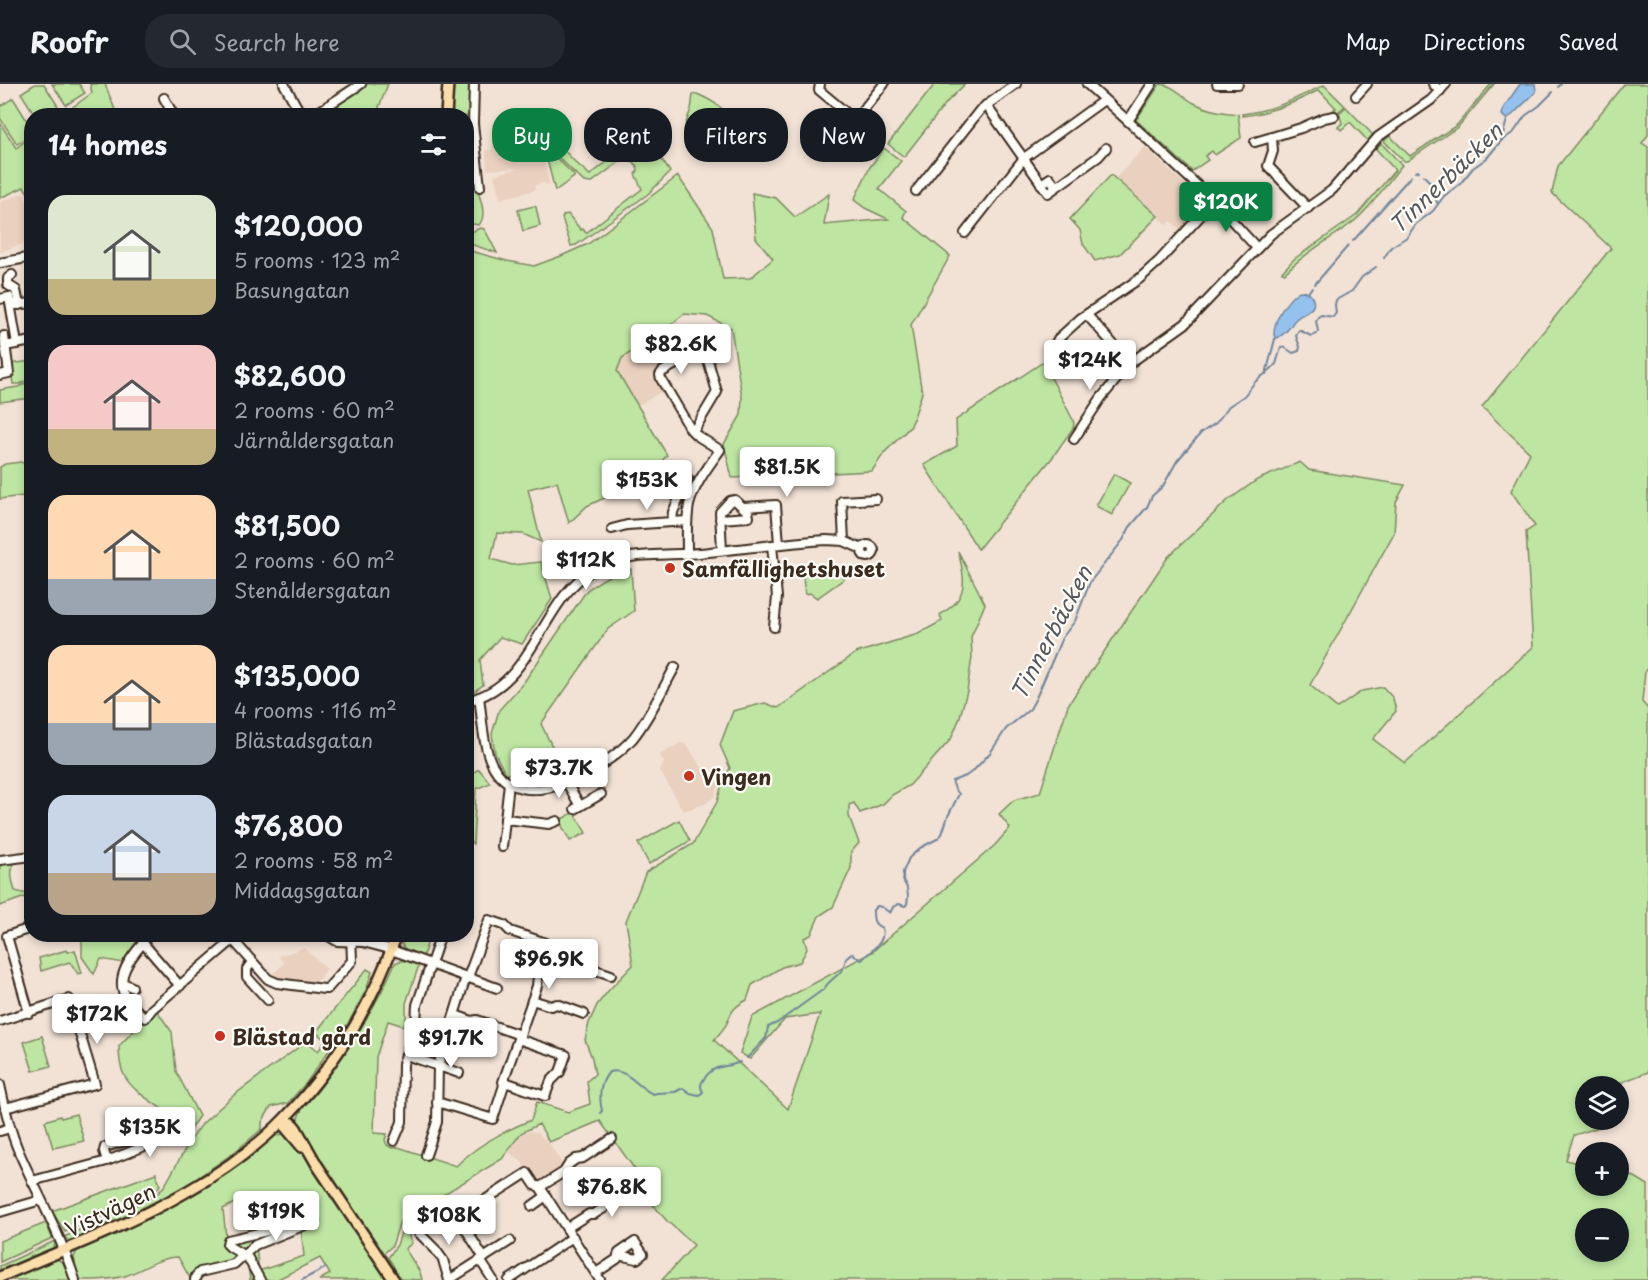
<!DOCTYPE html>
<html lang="en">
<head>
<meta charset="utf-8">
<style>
  body { margin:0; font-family:"Playpen Sans",sans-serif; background:#242831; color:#f1f3f6; height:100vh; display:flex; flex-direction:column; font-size:22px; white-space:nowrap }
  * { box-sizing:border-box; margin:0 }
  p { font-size:20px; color:#9ea1a6 }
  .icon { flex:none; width:33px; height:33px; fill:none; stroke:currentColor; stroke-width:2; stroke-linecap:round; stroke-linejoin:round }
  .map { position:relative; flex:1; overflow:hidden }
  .drawer { position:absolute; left:24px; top:24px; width:450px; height:834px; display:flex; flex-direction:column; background:#171b24; border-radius:24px; box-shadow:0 3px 9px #0003 }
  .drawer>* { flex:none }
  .guide { position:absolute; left:492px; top:24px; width:570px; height:54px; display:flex; gap:12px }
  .buttons { position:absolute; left:1575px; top:992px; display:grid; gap:12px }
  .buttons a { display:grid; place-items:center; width:54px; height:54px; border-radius:50%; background:#171b24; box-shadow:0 3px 9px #0003; font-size:30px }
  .price { position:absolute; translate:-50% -51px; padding:0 14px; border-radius:6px; background:#fff; color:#222; font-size:20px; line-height:39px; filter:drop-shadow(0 2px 3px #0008) }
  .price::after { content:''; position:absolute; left:50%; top:36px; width:18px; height:14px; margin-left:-9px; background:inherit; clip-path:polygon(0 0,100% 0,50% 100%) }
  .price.selected { background:#0b8043; color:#fff }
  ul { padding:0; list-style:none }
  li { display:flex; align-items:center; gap:18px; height:150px; padding:0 24px }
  li span { display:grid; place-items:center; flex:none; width:168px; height:120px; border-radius:18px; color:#555 }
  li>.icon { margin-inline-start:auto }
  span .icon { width:72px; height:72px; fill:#fffc; stroke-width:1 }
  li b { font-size:26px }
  h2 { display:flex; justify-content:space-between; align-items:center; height:72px; padding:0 24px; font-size:26px }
  .tag { padding:0 21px; border-radius:24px; background:#171b24; box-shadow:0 3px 9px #0003; font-size:21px; line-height:54px }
  .tag.selected { background:#0b8043; color:#fff }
  header { display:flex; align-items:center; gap:36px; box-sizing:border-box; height:84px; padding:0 30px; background:#171b24; border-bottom:2px solid #363941 }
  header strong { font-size:28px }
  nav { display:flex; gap:33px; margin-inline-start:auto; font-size:21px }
  .search { width:420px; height:54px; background:#242831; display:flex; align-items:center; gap:15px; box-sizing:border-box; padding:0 21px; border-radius:24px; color:#9ea1a6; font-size:22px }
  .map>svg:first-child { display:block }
  .built { fill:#ead0bf }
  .green { fill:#bee6a2; stroke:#7c8860; stroke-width:1.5; fill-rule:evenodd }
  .water { fill:#94c1ee; stroke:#70859b; stroke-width:1.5 }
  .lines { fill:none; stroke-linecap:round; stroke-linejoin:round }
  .stream { stroke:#70859b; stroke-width:2 }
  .minor-casing { stroke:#3b2a1e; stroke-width:12 }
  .major-casing { stroke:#3b2a1e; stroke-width:14 }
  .minor { stroke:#fdfcf7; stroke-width:8 }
  .major { stroke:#fbddab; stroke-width:9 }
  .poi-dot { fill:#c8321e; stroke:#fdfcf7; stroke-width:2 }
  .labels { text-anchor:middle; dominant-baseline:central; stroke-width:4.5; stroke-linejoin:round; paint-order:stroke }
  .poi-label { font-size:21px; font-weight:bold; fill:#3b2a1e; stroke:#fdfcf7; text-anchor:start }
  .street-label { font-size:21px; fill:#3b2a1e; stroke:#fdfcf7 }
  .water-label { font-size:22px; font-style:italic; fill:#56575c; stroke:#fdfcf7 }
</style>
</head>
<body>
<header>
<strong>Roofr</strong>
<div class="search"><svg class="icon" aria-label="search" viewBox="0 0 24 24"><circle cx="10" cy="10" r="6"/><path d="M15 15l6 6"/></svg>Search here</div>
<nav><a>Map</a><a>Directions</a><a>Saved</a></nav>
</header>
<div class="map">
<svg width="1648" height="1196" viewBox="0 0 1648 1196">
  <rect width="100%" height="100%" fill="#f2e2d6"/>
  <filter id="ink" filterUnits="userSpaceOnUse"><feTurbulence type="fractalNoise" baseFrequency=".0167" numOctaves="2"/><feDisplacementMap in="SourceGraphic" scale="12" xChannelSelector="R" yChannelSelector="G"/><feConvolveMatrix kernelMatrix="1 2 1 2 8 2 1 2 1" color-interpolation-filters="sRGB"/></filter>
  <g filter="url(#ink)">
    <g class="built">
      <path d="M538,55L550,101L544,99L535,101V106L532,107L500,115L494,91L518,84L487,86L486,66H492V61L521,60L526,63L537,60Z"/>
      <path d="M1145,63L1206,120L1181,147L1171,137L1167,141L1116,94Z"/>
      <path d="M20,110L24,111L31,124V154L25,159L0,168V118Z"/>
      <path d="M658,251L673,277L657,287L656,293L663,307L637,322L617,288L622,274Z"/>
      <path d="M680,659L685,660L689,664L704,687L722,694L714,713L705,720L683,727L660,687L664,678L660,671Z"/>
      <path d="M304,864L327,885L315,900L284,898L274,894L273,890L284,879L278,872Z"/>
      <path d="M530,1047L538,1049L549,1059L563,1081L561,1087L543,1099L532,1094L521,1077L508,1068L521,1051Z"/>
    </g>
    <g class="green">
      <path d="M35,0H44L61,27L55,31H35L21,9Z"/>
      <path d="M52,0H79L85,9L66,21Z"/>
      <path d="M90,0H105L117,31H62L92,9Z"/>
      <path d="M365,0H388L379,23L382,31L322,32Z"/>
      <path d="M452,0H471L473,72L467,74L472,107H478C481,118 487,131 479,141L467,139L466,32H450Z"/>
      <path d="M935,0H965L947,18L904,73L888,60Z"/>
      <path d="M1160,0C1172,0 1184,14 1194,19C1208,26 1223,29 1238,30L1241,54L1215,71L1212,67L1205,72L1208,76L1192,87L1136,36Z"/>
      <path d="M1491,0H1494L1458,43L1407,77H1404L1384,57L1390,52L1410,72L1457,41Z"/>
      <path d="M1624,0H1648V51L1642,59L1648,63V583L1645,587L1642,618L1648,625V988L1612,1002H1586V1035H1612L1613,1039L1574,1051L1566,1076L1585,1081L1586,1101H1618L1619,1089L1635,1093L1648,1101V1196H662L694,1161L667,1137L654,1122L644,1098L600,1037L549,1058L539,1040L521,1049L502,1075L439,1113L415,1139L400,1137L392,1162L383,1170C362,1140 342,1109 321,1079C315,1069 299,1050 298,1039C296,1027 312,1015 319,1005C348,966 376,924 395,879C403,874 411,878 419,881L406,919V937L404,942L388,937L376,973L374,1049L387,1050L385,1056L387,1061L392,1064L398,1063L456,1082C477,1061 504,1047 531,1036L537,1018L568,1028L590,1020L587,997L595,990L592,974L585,956L589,939L597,921L609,906L633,881L626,837L646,788L693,760L717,718L723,697L730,684L720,661L733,627L765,619L778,624L856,569L918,550L942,537L940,531C945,527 951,524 955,519C969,504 962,484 958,467L985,520L971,553L972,573L967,607L959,636L951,655L910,701L892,711L883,720L860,729L854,719L849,721V732L859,759L851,768V784L833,823L819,832L811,851L804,854L807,865L800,878L782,883L752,901L747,916C734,923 732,926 727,939C724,945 718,951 714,956L788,1025L820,930L785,935L750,975L740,969L752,933L872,868L995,761L1010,744L999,730L1014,716L1040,709L1068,621L1168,473L1227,417L1257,396L1300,378L1309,386L1405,401L1396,418L1394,449L1310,601L1337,624L1362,607L1383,603L1393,614L1396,627L1373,655L1405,679L1533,563L1526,448L1535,442L1511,407L1530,369L1482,323L1611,164L1552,109L1558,82ZM1586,1134H1618V1167H1586Z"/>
      <path d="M1324,1L1345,22L1338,28L1334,25L1336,24L1319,6C1295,19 1270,29 1242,32V30C1275,26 1295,15 1324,1Z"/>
      <path d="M697,10C727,23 743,38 710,61C704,61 702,59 697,57C679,48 686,40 691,25C692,21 692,16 693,11Z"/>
      <path d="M13,14L31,43V51L17,60L0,34V23Z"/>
      <path d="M1346,23L1373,51L1368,57L1350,38L1341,46L1338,43L1342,39L1339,29Z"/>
      <path d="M0,39L16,64L31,53V113L24,103L0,114Z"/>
      <path d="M543,40L544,57L552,66L562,64L575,78L590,91L617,70L630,64L634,66L643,76L656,67L670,88L648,110L589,152L576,161L571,162L562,134L564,131L568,130L581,146L583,145L586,149L642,105L635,90L638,87C638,79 629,75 622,76L591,99L584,98L555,70L551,67L544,65L542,53Z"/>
      <path d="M1381,59L1402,81C1386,100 1369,127 1349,141C1328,157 1304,169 1285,189L1282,188L1294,175L1357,131L1395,86L1376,65Z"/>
      <path d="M884,64L901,77L879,105L906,127L903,133L950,172L911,241L922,309L911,342L884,369L872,387L732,394L724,360L741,331L742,313L731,244L707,232L684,230L658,251L622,274L617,287L667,371L648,394L587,422L569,439L557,398L528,405L541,458L523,450L497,449L491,475L512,481L541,478L552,515L522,560L500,553L480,576L483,601L470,610H467L466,515L470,510L466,503L467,166L507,177L534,182L561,172L588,160L678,92L713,144L723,195L750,194L773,175L756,154L752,109L776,114L795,133L829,110L824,141L888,135L865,124L854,116L870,83Z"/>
      <path d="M545,67L550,68L574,91V93L555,107Z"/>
      <path d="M1111,91L1158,132L1120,170L1095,177L1083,160L1080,146L1070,135Z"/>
      <path d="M534,122L536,123L540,142L523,147L518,126Z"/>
      <path d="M480,144L484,145L486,148L497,169L467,159V150Z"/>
      <path d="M31,277V294L20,300H13L10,280Z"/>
      <path d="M1043,278L1073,336L1074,340L1073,344L1052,374L978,465L924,381L957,362L956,336Z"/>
      <path d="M31,297V314L0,318V306L18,303Z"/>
      <path d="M21,378L24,380H31V411L0,415V383L5,380Z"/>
      <path d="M1114,390L1130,399L1112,431L1096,422Z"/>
      <path d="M824,481L839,483L844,495L817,514L810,509L805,510L802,485Z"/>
      <path d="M631,485L634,527L608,545L541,640L556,670L506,691L495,669L492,650L499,626L524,598L587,506C601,496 614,487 631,485Z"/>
      <path d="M479,685L490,699L476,705L473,760L467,756V692Z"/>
      <path d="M574,728L586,749L570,757L562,742V735Z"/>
      <path d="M679,736L690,757L649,780L638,759Z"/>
      <path d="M15,778C9,788 12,796 15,807L31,811L0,822V779Z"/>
      <path d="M82,851H143L124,879L101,875L94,890L82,873Z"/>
      <path d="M405,851H430L423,872L405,865L402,861Z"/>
      <path d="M67,866L68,868L75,866L82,889L78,890L70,878L41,887L39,874Z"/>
      <path d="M367,885L372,888L366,906L349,938L306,999L288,1019L271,1023L262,1038V1045L232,1070L172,1111L148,1124L74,1157H69L64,1153L153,1113L159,1108L165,1101L191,1055L203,1039L234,1011L307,957L318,967L326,957L316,948Z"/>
      <path d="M155,924L172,948L176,987L199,1032L186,1051C182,1044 178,1038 171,1032C156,1019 133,1009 124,991C120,983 119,972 119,962Z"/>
      <path d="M42,952L51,982L33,987L24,958Z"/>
      <path d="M76,1030L84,1057L53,1064L45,1037L60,1032L61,1034Z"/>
      <path d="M282,1050C293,1053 299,1064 305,1072L388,1196H319L330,1190L320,1174L276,1196H250L248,1181L245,1177L200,1192L198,1196H191L178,1173C159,1173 143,1186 125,1192C110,1196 96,1196 79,1196L78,1195L74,1173L77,1167L122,1147L199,1105L245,1076L275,1052ZM299,1111L303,1140L226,1153L223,1125L244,1114ZM301,1145L304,1172L259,1187L256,1163Z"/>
      <path d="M156,1089L160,1101L156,1107L149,1111L65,1148L52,1127Z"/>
      <path d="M46,1139L52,1154L0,1178V1157Z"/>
      <path d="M405,1142L411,1144L409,1153L412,1159L405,1165L420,1188L422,1196L400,1195C395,1188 394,1180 388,1174L397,1161L403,1143Z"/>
      <path d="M55,1157V1160L52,1166L0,1189V1182Z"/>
      <path d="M53,1174C66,1177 68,1185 72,1196H4Z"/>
    </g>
    <g class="water">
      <path d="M1520,0H1535L1536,8L1507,36L1502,31L1504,23Z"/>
      <path d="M1299,207C1305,207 1309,208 1312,213C1319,226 1302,229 1296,235C1293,237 1292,241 1290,243C1286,248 1280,253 1275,255C1270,240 1286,216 1299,207Z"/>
    </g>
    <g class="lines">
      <g class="stream">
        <path d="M1558,3L1561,0"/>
        <path d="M1501,57L1507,36"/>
        <path d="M1415,88L1419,87"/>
        <path d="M1423,91L1436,104V116L1438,120"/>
        <path d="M1353,157L1411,92"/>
        <path d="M1384,174L1391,163L1407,153L1416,140L1433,127L1444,112L1460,100L1473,84L1487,74L1501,57L1514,48L1525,32L1539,22L1553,8"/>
        <path d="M1315,200L1348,162"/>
        <path d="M1308,209L1312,203"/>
        <path d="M1266,290L1275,255"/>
        <path d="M747,974L766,954L768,943L777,939L824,905C828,897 837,893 842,886C846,879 844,873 852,869L861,876L863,875C871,865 886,860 882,844C873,840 873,835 873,826L877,822L882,823L890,829L893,823L899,820L905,822L907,820L908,813L907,804L903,796V788L909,774L920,764L937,755L942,750L948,732L959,710L955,705L952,697L966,692L974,686L990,669L1006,645L1030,625L1036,614L1062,554L1075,537L1090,498L1123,456L1130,443L1147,423L1152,412L1163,402L1177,377L1201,349L1216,339L1229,322L1244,312L1255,298L1271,285L1276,280L1281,264L1284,263L1293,269L1299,267L1300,263L1296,252L1299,246L1311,252L1316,250L1318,247L1316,237L1318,233L1321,231L1333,233L1336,229L1335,221L1336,216L1352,207L1362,193L1376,183"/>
        <path d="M600,1029L602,1027C599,1013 599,1000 609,988C627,983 638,1004 653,1010L657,1009L675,1008L683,1004L690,1009L699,1011L703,1008C700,1002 700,1001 704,995C715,979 724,985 740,978"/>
        <path d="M302,1196L325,1184"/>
      </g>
      <g class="minor-casing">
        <g id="minor">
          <path d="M284,0L302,32"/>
          <path d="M474,0L473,40L480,103"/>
          <path d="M820,0L819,6L855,36L884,0"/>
          <path d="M1087,0L1128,37"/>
          <path d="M1152,0L1128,37L1214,117L1257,164"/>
          <path d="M1217,0H1238"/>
          <path d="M1433,0L1440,7"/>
          <path d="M1356,12L1367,0"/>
          <path d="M164,14L174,32"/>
          <path d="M986,21L1048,109L1098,73L1106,64"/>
          <path d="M312,32L361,0"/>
          <path d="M1255,58L1272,53"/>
          <path d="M1041,100L1050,94L1056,103"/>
          <path d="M916,107L980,26L1016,0"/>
          <path d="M1308,124L1268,82L1273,67L1272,53L1301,44L1324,34L1334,32"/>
          <path d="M965,149L1024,74L1104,16"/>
          <path d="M0,179L32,173"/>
          <path d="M12,191L8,194V201L16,206L19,221"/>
          <path d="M0,215L9,213L17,260"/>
          <path d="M15,221L32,219"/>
          <path d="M1087,231L1130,279"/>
          <path d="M5,262L32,257"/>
          <path d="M1056,268V259L1058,255L1081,234L1139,195L1159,177L1214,117"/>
          <path d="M0,291L9,289L4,252"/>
          <path d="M1074,355L1101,314L1130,279L1185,240L1271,150L1332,106L1378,53L1431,16L1446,0"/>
          <path d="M744,423L776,421L779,460"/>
          <path d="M720,435L749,433L748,428L735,416L730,417L720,428L722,466"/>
          <path d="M672,438L673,428L688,395"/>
          <path d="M612,445L627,441L687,437"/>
          <path d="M844,457L842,417L876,415"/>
          <circle cx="868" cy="467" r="6"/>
          <path d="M772,461L777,513L774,543"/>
          <path d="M687,470C687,454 686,437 689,421C694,401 708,383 720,366L696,351L691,346L661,295L660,291L662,288L684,275L703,270L707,273L717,308L693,348"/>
          <path d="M479,613C482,633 483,663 492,680C520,736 605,686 633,654C650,633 662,606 675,583"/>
          <path d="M466,617C536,603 539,514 596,484C627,467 666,472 699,469C741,465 784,459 826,456L844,457L862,465"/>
          <path d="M567,699L580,722"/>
          <path d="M575,725L601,710"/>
          <path d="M505,735L549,740L557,737"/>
          <path d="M502,763L509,699"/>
          <path d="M0,776L32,772"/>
          <path d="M146,850L144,852L143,859C131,873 115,893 125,912C130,921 138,927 145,934L152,925L240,850"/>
          <path d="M325,850L337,857L363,858L386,864L497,904"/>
          <path d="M233,856L268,895L277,899L324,905H327L352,877L351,850"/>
          <path d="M143,859L180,902"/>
          <path d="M548,862L579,874L581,881L611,891"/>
          <path d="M252,878L247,885V893L268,916"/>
          <path d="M468,893L489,836L504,841L510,847L546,859L548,862L538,892L537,902L520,951"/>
          <path d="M123,899L132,903"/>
          <path d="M532,916L551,922L557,920L584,930"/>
          <path d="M29,929L7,852L25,846L32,841"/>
          <path d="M455,931L472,937L477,936L520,951L518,955"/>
          <path d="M0,937L69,915L73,927"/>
          <path d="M406,971L459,989"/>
          <path d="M0,1001C5,1024 10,1047 19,1068C38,1111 61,1152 75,1196"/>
          <path d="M437,1018L493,1035L505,998H503L518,955L566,971L560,988L551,997L545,1012L505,998"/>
          <path d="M5,1024L95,1000L74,930"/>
          <path d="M0,1047L10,1044"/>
          <path d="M394,1057L402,1038L403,980L416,940L417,921L441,850"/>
          <path d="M426,1071L437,1038L438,982L466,893"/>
          <path d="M32,1097L107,1077L150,1060L147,1050L105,1063L104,1067L107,1077"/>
          <path d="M540,1103L564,1088L569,1080L576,1075L583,1074L612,1055"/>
          <path d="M532,1122L546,1112"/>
          <path d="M0,1128L41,1116"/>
          <path d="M567,1144L589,1130H594L604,1124L605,1119L640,1096"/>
          <path d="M418,1148L435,1165L443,1176L449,1196"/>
          <path d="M484,1174L465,1144L455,1133L471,1122L477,1121L527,1089L535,1101L540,1103L600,1196"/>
          <path d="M480,1176L493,1196"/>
          <path d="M596,1189L617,1175L619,1169L635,1158L643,1170L637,1175L618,1171"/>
          <path d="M195,1196L196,1192L200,1188L234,1180L255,1161L315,1137"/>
          <path d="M260,1196L248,1174L230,1163L227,1160L228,1156L271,1146L294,1143"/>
          <path d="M449,1196L510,1157"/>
          <path d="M509,1196L573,1153"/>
        </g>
      </g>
      <g class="major-casing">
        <g id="major">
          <path d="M446,32L448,0"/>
          <path d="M284,1036L292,1039L296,1044L317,1081L394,1196"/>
          <path d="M284,1036L286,1044L302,1063"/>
          <path d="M0,1193C62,1166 127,1142 186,1108C221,1088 256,1064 284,1035C334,983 373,919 397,850"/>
        </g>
      </g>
      <use href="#minor" class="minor"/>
      <use href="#major" class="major"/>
    </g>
  </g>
  <g class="poi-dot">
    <circle cx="670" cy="484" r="6"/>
    <circle cx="689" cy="692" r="6"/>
    <circle cx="220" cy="952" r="6"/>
  </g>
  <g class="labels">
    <g class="poi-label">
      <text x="682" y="484">Samfällighetshuset</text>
      <text x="701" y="692">Vingen</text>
      <text x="232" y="952">Blästad gård</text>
    </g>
    <g class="street-label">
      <text transform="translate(110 1125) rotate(-25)">Vistvägen</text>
    </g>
    <g class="water-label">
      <text transform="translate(1445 93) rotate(-44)">Tinnerbäcken</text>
      <text transform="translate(1050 548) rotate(-62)">Tinnerbäcken</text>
    </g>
  </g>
</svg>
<div class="buttons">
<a><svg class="icon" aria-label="layers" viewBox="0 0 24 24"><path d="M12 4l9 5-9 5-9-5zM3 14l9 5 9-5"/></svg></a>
<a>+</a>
<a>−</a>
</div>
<b class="price selected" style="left:1226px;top:149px">$120K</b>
<b class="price" style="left:681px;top:291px">$82.6K</b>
<b class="price" style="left:1090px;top:307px">$124K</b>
<b class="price" style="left:787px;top:414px">$81.5K</b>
<b class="price" style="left:647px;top:427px">$153K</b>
<b class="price" style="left:586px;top:507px">$112K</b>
<b class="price" style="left:559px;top:715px">$73.7K</b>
<b class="price" style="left:549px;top:906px">$96.9K</b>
<b class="price" style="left:97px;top:961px">$172K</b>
<b class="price" style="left:451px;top:985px">$91.7K</b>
<b class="price" style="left:150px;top:1074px">$135K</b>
<b class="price" style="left:612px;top:1134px">$76.8K</b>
<b class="price" style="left:276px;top:1158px">$119K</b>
<b class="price" style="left:449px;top:1162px">$108K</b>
<div class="guide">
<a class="tag selected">Buy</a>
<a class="tag">Rent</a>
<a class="tag">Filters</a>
<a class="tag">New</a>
</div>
<section class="drawer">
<h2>14 homes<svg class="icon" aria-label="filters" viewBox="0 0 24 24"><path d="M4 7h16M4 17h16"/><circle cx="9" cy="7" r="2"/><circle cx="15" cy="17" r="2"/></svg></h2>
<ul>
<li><span style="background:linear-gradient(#dfe7d0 70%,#c2b280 0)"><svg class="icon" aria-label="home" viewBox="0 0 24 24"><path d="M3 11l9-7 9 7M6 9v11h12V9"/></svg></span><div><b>$120,000</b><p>5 rooms · 123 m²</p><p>Basungatan</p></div></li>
<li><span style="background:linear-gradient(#f6c9c9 70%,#c2b280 0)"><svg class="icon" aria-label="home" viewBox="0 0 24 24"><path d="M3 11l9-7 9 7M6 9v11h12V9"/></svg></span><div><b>$82,600</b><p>2 rooms · 60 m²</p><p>Järnåldersgatan</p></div></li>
<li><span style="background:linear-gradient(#ffd9b3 70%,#9aa5b1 0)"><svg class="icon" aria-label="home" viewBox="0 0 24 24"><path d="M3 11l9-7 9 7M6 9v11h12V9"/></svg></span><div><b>$81,500</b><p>2 rooms · 60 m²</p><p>Stenåldersgatan</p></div></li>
<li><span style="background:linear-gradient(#ffd9b3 65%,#9aa5b1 0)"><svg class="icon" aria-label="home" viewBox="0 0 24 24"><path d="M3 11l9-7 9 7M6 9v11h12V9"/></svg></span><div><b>$135,000</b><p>4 rooms · 116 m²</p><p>Blästadsgatan</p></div></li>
<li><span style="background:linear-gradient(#c9d6e8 65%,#b9a48a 0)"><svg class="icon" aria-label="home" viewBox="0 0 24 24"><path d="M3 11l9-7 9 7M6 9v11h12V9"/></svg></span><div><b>$76,800</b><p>2 rooms · 58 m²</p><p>Middagsgatan</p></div></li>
</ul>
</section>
</div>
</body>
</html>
